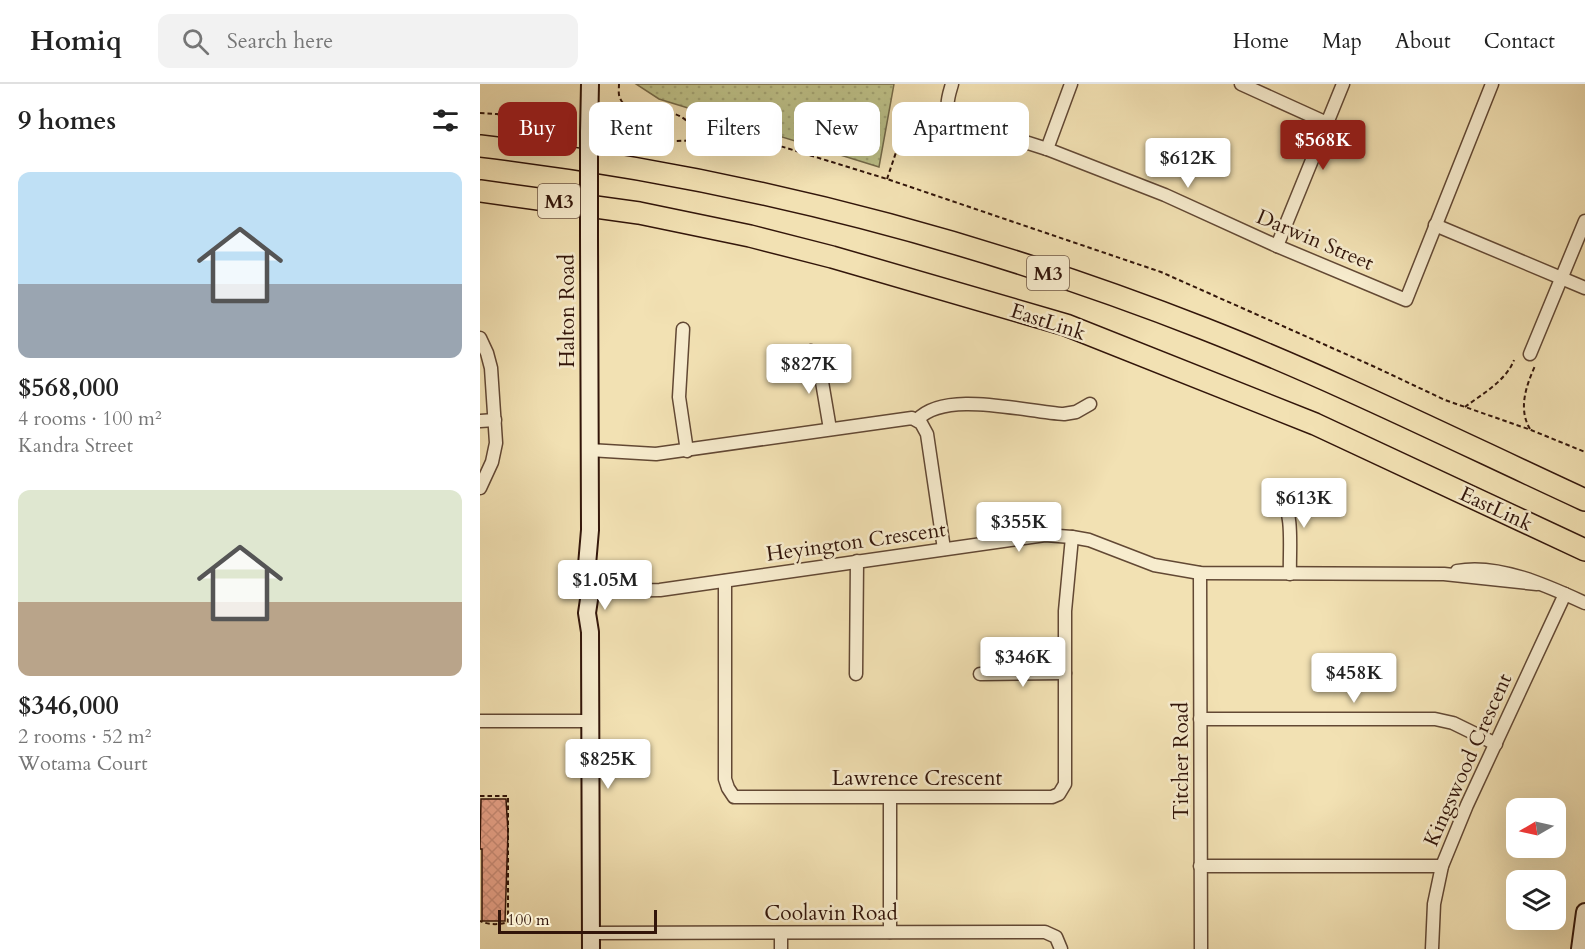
<!DOCTYPE html>
<html lang="en">
<head>
<meta charset="utf-8">
<style>
  body { margin:0; font-family:Cardo,serif; background:#f2f2f2; color:#222; height:100vh; display:flex; flex-direction:column; font-size:22px; white-space:nowrap }
  * { box-sizing:border-box; margin:0 }
  p { font-size:20px; color:#767676 }
  .icon { flex:none; width:33px; height:33px; fill:none; stroke:currentColor; stroke-width:2; stroke-linecap:round; stroke-linejoin:round }
  .map { position:relative; flex:1; overflow:hidden }
  .panel { display:flex; flex-direction:column; background:#fff; width:480px }
  .panel>* { flex:none }
  .top-card { position:absolute; left:18px; top:18px; width:570px; height:54px; display:flex; gap:12px }
  .needle { width:39px; rotate:261deg }
  .buttons { position:absolute; left:1026px; top:714px; display:grid; gap:12px }
  .buttons a { display:grid; place-items:center; width:60px; height:60px; border-radius:12px; background:#fff; box-shadow:0 6px 24px #0002; font-size:30px }
  .scale { position:absolute; left:18px; bottom:15px; width:159px; box-sizing:border-box; padding-left:6px; border:3px solid #32150a; border-top:0; font-size:16px; line-height:21px; white-space:nowrap; color:#32150a; -webkit-text-stroke:4px #f7ecce; paint-order:stroke }
  .price { position:absolute; translate:-50% -51px; padding:0 14px; border-radius:6px; background:#fff; color:#222; font-size:20px; line-height:39px; filter:drop-shadow(0 2px 3px #0008) }
  .price::after { content:''; position:absolute; left:50%; top:36px; width:18px; height:14px; margin-left:-9px; background:inherit; clip-path:polygon(0 0,100% 0,50% 100%) }
  .price.active { background:#8f2418; color:#fff }
  ul { padding:0; list-style:none }
  li { display:grid; align-content:center; gap:12px; height:318px; padding:0 18px }
  li span { display:grid; place-items:center; height:186px; border-radius:12px; color:#555 }
  li>.icon { margin-inline-start:auto }
  span .icon { width:108px; height:108px; fill:#fffc; stroke-width:1 }
  li b { font-size:26px }
  h2 { display:flex; justify-content:space-between; align-items:center; height:72px; padding:0 18px; font-size:26px }
  .chip { padding:0 21px; border-radius:12px; background:#fff; box-shadow:0 6px 24px #0002; font-size:21px; line-height:54px }
  .chip.active { background:#8f2418; color:#fff }
  header { display:flex; align-items:center; gap:36px; box-sizing:border-box; height:84px; padding:0 30px; background:#fff; border-bottom:2px solid #e0e0e0 }
  header strong { font-size:28px }
  nav { display:flex; gap:33px; margin-inline-start:auto; font-size:21px }
  .search { width:420px; height:54px; background:#f2f2f2; display:flex; align-items:center; gap:15px; box-sizing:border-box; padding:0 21px; border-radius:12px; color:#767676; font-size:22px }
  main { display:flex; flex:1; min-height:0 }
  .map>svg:first-child { display:block }
  .park { fill:url(#park-dots); stroke:#786c4a; stroke-width:1.5 }
  .building { fill:url(#building-cross-hatch); stroke:#32150a; stroke-width:1.5 }
  .lines { fill:none; stroke-linecap:round; stroke-linejoin:round }
  .street-casing { stroke:#624834; stroke-width:15 }
  .secondary-casing { stroke:#32150a; stroke-width:20 }
  .highway-casing { stroke:#32150a; stroke-width:24 }
  .path { stroke:#32150a; stroke-width:2; stroke-dasharray:4.5 3; stroke-linecap:butt }
  .street { stroke:#f7ecce; stroke-width:12 }
  .secondary { stroke:#f7ecce; stroke-width:16 }
  .highway { stroke:#f2e1b3; stroke-width:21 }
  .secondary-bridge-casing { stroke:#32150a; stroke-width:20; stroke-linecap:butt }
  .secondary-bridge { stroke:#f7ecce; stroke-width:16 }
  .labels { text-anchor:middle; dominant-baseline:central; stroke-width:5; stroke-linejoin:round; paint-order:stroke }
  .shield { fill:#f7ecce; stroke:#6d5645; stroke-width:1.5 }
  .shield-label { font-size:20px; font-weight:bold; fill:#32150a }
  .street-label { font-size:21px; fill:#32150a; stroke:#f7ecce }
</style>
</head>
<body>
<header>
<strong>Homiq</strong>
<div class="search"><svg class="icon" aria-label="search" viewBox="0 0 24 24"><circle cx="10" cy="10" r="6"/><path d="M15 15l6 6"/></svg>Search here</div>
<nav><a>Home</a><a>Map</a><a>About</a><a>Contact</a></nav>
</header>
<main>
<section class="panel">
<h2>9 homes<svg class="icon" aria-label="filters" viewBox="0 0 24 24"><path d="M4 7h16M4 17h16"/><circle cx="9" cy="7" r="2"/><circle cx="15" cy="17" r="2"/></svg></h2>
<ul>
<li><span style="background:linear-gradient(#bfe0f5 60%,#9aa5b1 0)"><svg class="icon" aria-label="home" viewBox="0 0 24 24"><path d="M3 11l9-7 9 7M6 9v11h12V9"/></svg></span><div><b>$568,000</b><p>4 rooms · 100 m²</p><p>Kandra Street</p></div></li>
<li><span style="background:linear-gradient(#dfe7d0 60%,#b9a48a 0)"><svg class="icon" aria-label="home" viewBox="0 0 24 24"><path d="M3 11l9-7 9 7M6 9v11h12V9"/></svg></span><div><b>$346,000</b><p>2 rooms · 52 m²</p><p>Wotama Court</p></div></li>
</ul>
</section>
<div class="map">
<svg width="1105" height="865" viewBox="0 0 1105 865">
  <defs>
    <pattern id="park-dots" width="8" height="8" patternUnits="userSpaceOnUse" patternTransform="scale(1.5)"><rect width="8" height="8" fill="#bfc289"/><path d="M2 2h.1M6 6h.1" fill="none" stroke="#a5a675" stroke-width="1.8" stroke-linecap="round"/></pattern>
    <pattern id="building-cross-hatch" width="8" height="8" patternUnits="userSpaceOnUse" patternTransform="scale(1.5)"><rect width="8" height="8" fill="#e9a48b"/><path d="M0 0l8 8M0 8l8-8" fill="none" stroke="#c88c77"/></pattern>
  </defs>
  <rect width="100%" height="100%" fill="#f2e1b3"/>
  <filter id="stains"><feTurbulence type="fractalNoise" baseFrequency=".00333" numOctaves="4"/><feColorMatrix values="0 0 0 0 .2 0 0 0 0 .09 0 0 0 0 .02 0 0 0 .5 -.17"/></filter>
  <radialGradient id="worn" r=".72"><stop offset=".6" stop-color="#630" stop-opacity="0"/><stop offset="1" stop-color="#630" stop-opacity=".3"/></radialGradient>
  <path class="park" d="M156,0H414L399,83L179,15Z"/>
  <path class="building" d="M1,715H26L28,748L25,837H2V765H0Z"/>
  <g class="lines">
    <g class="street-casing">
      <g id="street">
        <path d="M472,0C468,14 463,25 476,36L567,65L685,111L797,162L926,216L1012,0"/>
        <path d="M761,0L847,39"/>
        <path d="M567,65L591,0"/>
        <path d="M955,141L1105,204"/>
        <path d="M797,162L863,0"/>
        <path d="M203,245L199,313L207,367"/>
        <path d="M0,254L7,269L11,284L16,359L12,378L0,404"/>
        <path d="M331,267L340,286L350,345"/>
        <path d="M1050,270L1105,137"/>
        <path d="M437,336C465,305 545,328 584,330L596,328L610,320"/>
        <path d="M0,337L15,336"/>
        <path d="M109,366L176,370L432,334L441,339L447,350L464,465"/>
        <path d="M801,412C814,430 809,467 810,490"/>
        <path d="M977,487C1018,479 1068,502 1105,519"/>
        <path d="M720,489L721,865"/>
        <path d="M245,497V695L248,704L254,713H572L579,710L585,700V527L592,453"/>
        <path d="M111,507L180,506L565,451L592,453L609,456L674,481L720,489L964,490L1057,500"/>
        <path d="M376,590L377,477"/>
        <path d="M500,590L585,589"/>
        <path d="M720,635H955L973,639L1016,660"/>
        <path d="M0,637H110"/>
        <path d="M720,782H962"/>
        <path d="M410,848V714"/>
        <path d="M111,849L565,848L576,853L581,865"/>
        <path d="M301,849V865"/>
        <path d="M952,865L954,820L962,782L987,721L1085,510"/>
      </g>
    </g>
    <g class="secondary-casing">
      <g id="secondary">
        <path d="M109,49L110,0"/>
        <path d="M109,151L110,446L107,481L111,502L107,529L110,548L111,865"/>
        <path d="M1100,865L1105,828"/>
      </g>
    </g>
    <g class="highway-casing">
      <g id="highway">
        <path d="M0,62C248,91 493,154 725,245C855,296 979,358 1105,416"/>
        <path d="M0,107L159,129L270,152L352,173L586,241L835,340L1105,466"/>
      </g>
    </g>
    <g class="path">
      <path d="M139,0C139,4 138,11 140,14C151,41 201,7 219,56"/>
      <path d="M0,29L17,30L96,53"/>
      <path d="M122,58L135,60L219,56L287,58L407,95L681,188L895,283L965,316L1051,346L1105,368"/>
      <path d="M407,95L429,30L459,23"/>
      <path d="M985,323C1002,310 1026,297 1034,276"/>
      <path d="M1050,345C1038,325 1046,302 1055,282"/>
      <path d="M0,712H28V838C19,841 9,841 0,837"/>
    </g>
    <use href="#street" class="street"/>
    <use href="#secondary" class="secondary"/>
    <use href="#highway" class="highway"/>
    <g class="secondary-bridge-casing">
      <path id="secondary-bridge" d="M109,49V151"/>
    </g>
    <use href="#secondary-bridge" class="secondary-bridge"/>
  </g>
  <g class="labels">
    <g class="shield">
      <rect x="58" y="100" width="42" height="34" rx="4.5"/>
      <rect x="547" y="172" width="42" height="34" rx="4.5"/>
    </g>
    <g class="shield-label">
      <text x="79" y="117">M3</text>
      <text x="568" y="189">M3</text>
    </g>
    <g class="street-label">
      <text transform="translate(835 156) rotate(23)">Darwin Street</text>
      <text transform="translate(87 227) rotate(-90)">Halton Road</text>
      <text transform="translate(568 238) rotate(18)">EastLink</text>
      <text transform="translate(1016 425) rotate(25)">EastLink</text>
      <text transform="translate(376 458) rotate(-8)">Heyington Crescent</text>
      <text transform="translate(988 676) rotate(-66)">Kingswood Crescent</text>
      <text transform="translate(701 677) rotate(-90)">Titcher Road</text>
      <text x="437" y="694">Lawrence Crescent</text>
      <text x="351" y="829">Coolavin Road</text>
    </g>
  </g>
  <rect width="100%" height="100%" filter="url(#stains)"/>
  <rect width="100%" height="100%" fill="url(#worn)"/>
</svg>
<div class="buttons">
<a><svg class="needle" viewBox="-14 -14 28 28"><path d="M0-13l5 13h-10z" fill="#e53935"/><path d="M0 13l5-13h-10z" fill="#767676"/></svg></a>
<a><svg class="icon" aria-label="layers" viewBox="0 0 24 24"><path d="M12 4l9 5-9 5-9-5zM3 14l9 5 9-5"/></svg></a>
</div>
<div class="scale">100 m</div>
<b class="price active" style="left:843px;top:87px">$568K</b>
<b class="price" style="left:708px;top:105px">$612K</b>
<b class="price" style="left:329px;top:311px">$827K</b>
<b class="price" style="left:824px;top:445px">$613K</b>
<b class="price" style="left:539px;top:469px">$355K</b>
<b class="price" style="left:125px;top:527px">$1.05M</b>
<b class="price" style="left:543px;top:604px">$346K</b>
<b class="price" style="left:874px;top:620px">$458K</b>
<b class="price" style="left:128px;top:706px">$825K</b>
<div class="top-card">
<a class="chip active">Buy</a>
<a class="chip">Rent</a>
<a class="chip">Filters</a>
<a class="chip">New</a>
<a class="chip">Apartment</a>
</div>
</div>
</main>
</body>
</html>
